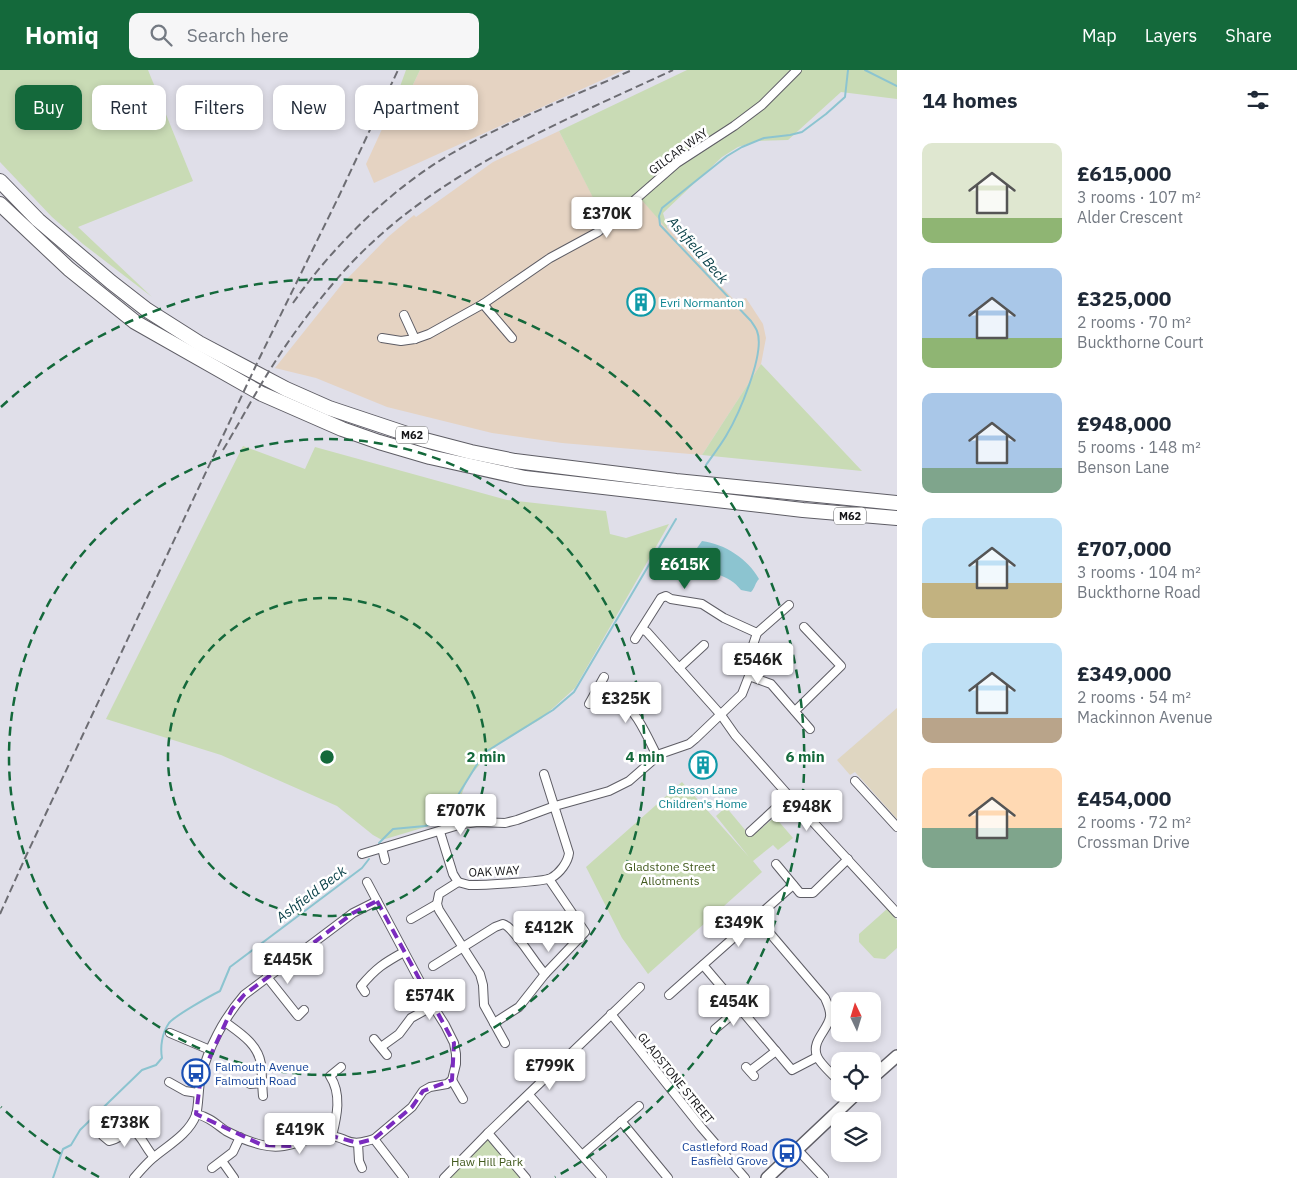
<!DOCTYPE html>
<html lang="en">
<head>
<meta charset="utf-8">
<style>
  body { margin:0; font-family:"IBM Plex Sans",sans-serif; background:#f6f6f7; color:#1f2937; height:100vh; display:flex; flex-direction:column; font-size:19px; white-space:nowrap }
  * { box-sizing:border-box; margin:0 }
  p { font-size:16px; color:#747a83 }
  .icon { flex:none; width:28px; height:28px; fill:none; stroke:currentColor; stroke-width:2; stroke-linecap:round; stroke-linejoin:round }
  .map { position:relative; flex:1; overflow:hidden }
  .drawer { display:flex; flex-direction:column; background:#fff; width:400px }
  .drawer>* { flex:none }
  .top-card { position:absolute; left:15px; top:15px; width:475px; height:45px; display:flex; gap:10px }
  .needle { width:32px; rotate:356deg }
  .fabs { position:absolute; left:831px; top:922px; display:grid; gap:10px }
  .fabs a { display:grid; place-items:center; width:50px; height:50px; border-radius:10px; background:#fff; box-shadow:0 2px 8px #0003; font-size:25px }
  .price { position:absolute; translate:-50% -42px; padding:0 11px; border-radius:5px; background:#fff; color:#222; font-size:16px; line-height:32px; filter:drop-shadow(0 1px 2px #0008) }
  .price::after { content:''; position:absolute; left:50%; top:30px; width:15px; height:11px; margin-left:-8px; background:inherit; clip-path:polygon(0 0,100% 0,50% 100%) }
  .price.selected { background:#14693b; color:#fff }
  ul { padding:0; list-style:none }
  li { display:flex; align-items:center; gap:15px; height:125px; padding:0 25px }
  li span { display:grid; place-items:center; flex:none; width:140px; height:100px; border-radius:10px; color:#555 }
  li>.icon { margin-inline-start:auto }
  span .icon { width:60px; height:60px; fill:#fffc; stroke-width:1 }
  li b { font-size:21px }
  h2 { display:flex; justify-content:space-between; align-items:center; height:60px; padding:0 25px; font-size:21px }
  .chip { padding:0 18px; border-radius:10px; background:#fff; box-shadow:0 2px 8px #0003; font-size:18px; line-height:45px }
  .chip.selected { background:#14693b; color:#fff }
  header { display:flex; align-items:center; gap:30px; box-sizing:border-box; height:70px; padding:0 25px; background:#14693b; color:#fff }
  header strong { font-size:24px }
  nav { display:flex; gap:28px; margin-inline-start:auto; font-size:18px }
  .search { width:350px; height:45px; background:#f6f6f7; display:flex; align-items:center; gap:12px; box-sizing:border-box; padding:0 18px; border-radius:10px; color:#747a83; font-size:19px }
  main { display:flex; flex:1; min-height:0 }
  .map>svg:first-child { display:block }
  .industrial { fill:#e5d3c2 }
  .education { fill:#dfd6c1 }
  .green { fill:#c9dbb5 }
  .water { fill:#8cc4d0 }
  .lines { fill:none; stroke-linecap:round; stroke-linejoin:round }
  .stream { stroke:#8cc4d0; stroke-width:2 }
  .street-casing { stroke:#5e5d65; stroke-width:10 }
  .secondary-casing { stroke:#5e5d65; stroke-width:14 }
  .highway-casing { stroke:#5e5d65; stroke-width:16 }
  .street { stroke:#fff; stroke-width:8 }
  .secondary { stroke:#fff; stroke-width:11 }
  .highway { stroke:#fff; stroke-width:14 }
  .rail { stroke:#6d6d73; stroke-width:2; stroke-dasharray:8 4; stroke-linecap:butt }
  .marked { fill:none; stroke:#7b2cbf; stroke-width:4; stroke-dasharray:10 6; stroke-linejoin:round }
  .ring { fill:none; stroke:#14693b; stroke-width:2.5; stroke-dasharray:9 6 }
  .labels { text-anchor:middle; dominant-baseline:central; stroke-width:5; stroke-linejoin:round; paint-order:stroke }
  .shield { fill:#fff; stroke:#5a5a5d; stroke-width:1 }
  .shield-label { font-size:11px; font-weight:bold; fill:#141417 }
  .street-label { font-size:12px; fill:#141417; stroke:#fff }
  .culture-label { font-size:12px; fill:#0d838f; stroke:#fff; text-anchor:start }
  .park-label { font-size:12px; fill:#435b1f; stroke:#fff }
  .transit-label { font-size:12px; fill:#164399; stroke:#fff; text-anchor:start }
  .water-label { font-size:14px; font-style:italic; fill:#0a4048; stroke:#fff }
  .centre { fill:#14693b; stroke:#fff; stroke-width:2.5 }
  .ring-label { font-size:15px; text-anchor:middle; font-weight:bold; fill:#14693b; stroke:#fff; stroke-width:5; stroke-linejoin:round; paint-order:stroke }
</style>
</head>
<body>
<header>
<strong>Homiq</strong>
<div class="search"><svg class="icon" aria-label="search" viewBox="0 0 24 24"><circle cx="10" cy="10" r="6"/><path d="M15 15l6 6"/></svg>Search here</div>
<nav><a>Map</a><a>Layers</a><a>Share</a></nav>
</header>
<main>
<div class="map">
<svg width="897" height="1108" viewBox="0 0 897 1108">
  <rect width="100%" height="100%" fill="#e0dfe9"/>
  <g class="industrial">
    <path d="M420,0H624L374,113L366,94L394,33L408,25Z"/>
    <path d="M559,61L607,154L639,127L735,231L746,228L763,254L766,268L761,294L702,385L562,373L492,363L387,337L316,308L275,298L342,214L388,167L414,145L416,147L493,92Z"/>
  </g>
  <path class="education" d="M897,638V749L855,702L850,705L837,690Z"/>
  <g class="green">
    <path d="M0,0H148L193,111L78,157L152,227L83,174L52,147L0,92Z"/>
    <path d="M406,0H420L408,25L394,33Z"/>
    <path d="M687,0H897V29L841,22L788,70L757,71L738,77L722,87L663,143L668,160L639,127L607,155L559,61Z"/>
    <path d="M761,294L862,401L702,385Z"/>
    <path d="M243,376L305,399L315,377L507,430L606,441L610,464L626,468L669,454L575,618L541,649L498,674L468,708L452,749L382,770L373,765L337,736L221,685L106,649Z"/>
    <path d="M682,712L749,787L716,746L726,737L751,767L775,747L793,768L778,780L773,775L753,791L762,802L648,904L622,868L586,797Z"/>
    <path d="M887,839L897,850V878L885,889L874,888L859,872V864Z"/>
    <path d="M485,1068L488,1069L523,1108H447Z"/>
  </g>
  <path class="water" d="M702,471C725,474 748,489 759,509C755,513 755,518 751,522L741,520C729,504 708,501 688,500L685,498V495Z"/>
  <g class="lines">
    <g class="stream">
      <path d="M865,0L897,16"/>
      <path d="M706,395C713,385 720,376 726,366C738,346 766,283 757,261C756,258 753,254 751,251L660,155L659,146L662,138L727,86L742,77L764,68L790,65L802,62L826,44L845,27L848,0"/>
      <path d="M379,773L393,759L425,756L442,751L484,683L553,640L574,622L676,449"/>
      <path d="M53,1108L63,1079L71,1075L80,1060L142,1000L156,995L162,988C160,977 162,963 169,953C176,945 210,926 220,921L230,897L362,798L369,789"/>
    </g>
    <g class="street-casing">
      <g id="street">
        <path d="M483,234L512,268"/>
        <path d="M404,245L415,269"/>
        <path d="M382,268L401,271L415,269L429,264L483,234L550,188L598,162L677,93L734,56L762,35L797,0"/>
        <path d="M642,559L647,562L721,645L735,665L789,726L897,843"/>
        <path d="M635,569L661,528L666,526L671,529L702,534L724,548L757,563"/>
        <path d="M679,598L704,575"/>
        <path d="M749,606L771,614L810,659"/>
        <path d="M598,618C604,620 610,623 616,626C636,639 647,666 657,686"/>
        <path d="M589,634L604,607"/>
        <path d="M795,641L841,596L804,557"/>
        <path d="M855,711L897,757"/>
        <path d="M440,762L453,804L458,812"/>
        <path d="M750,762L789,726"/>
        <path d="M382,778L385,790"/>
        <path d="M362,784L462,754L478,752L505,753L517,750L555,736L609,721L629,711L660,684L689,674L695,669L742,624L749,606L753,575L757,563L789,535"/>
        <path d="M776,794L800,823H813L848,789"/>
        <path d="M367,812L433,936L445,955L454,973L456,984V994L452,1010L447,1014L430,1017L423,1021L412,1037L374,1069"/>
        <path d="M458,812L469,815C482,815 544,812 551,808C560,803 568,792 569,783L544,704"/>
        <path d="M458,812L439,824L437,834L439,840L480,904L483,915L484,935L505,973"/>
        <path d="M756,847L825,928C827,933 831,940 830,947C828,960 811,971 817,986C820,994 834,1006 840,1012"/>
        <path d="M411,849L437,834"/>
        <path d="M703,895L792,1000L817,987"/>
        <path d="M433,896L495,857L503,854C514,857 535,894 545,904"/>
        <path d="M267,907L298,946L304,940"/>
        <path d="M365,922L361,916C376,898 384,893 404,882"/>
        <path d="M669,925L793,815"/>
        <path d="M611,944L701,1057L745,1108"/>
        <path d="M225,952C240,963 258,974 261,994C262,1004 262,1015 263,1026"/>
        <path d="M494,953L519,937L545,904L585,862L549,809"/>
        <path d="M715,959L740,938"/>
        <path d="M170,963L210,980"/>
        <path d="M374,969L387,985"/>
        <path d="M381,977L399,964L411,948L433,936"/>
        <path d="M746,997L754,1006"/>
        <path d="M750,1001L776,981"/>
        <path d="M452,1010L463,1029"/>
        <path d="M169,1012L185,1021L198,1023"/>
        <path d="M250,1014L261,1013"/>
        <path d="M529,1025L602,1108"/>
        <path d="M196,1044C209,1047 216,1054 226,1061C237,1067 250,1072 262,1075C290,1082 306,1065 330,1066C336,1066 340,1068 345,1070C355,1075 364,1072 374,1069L404,1108"/>
        <path d="M621,1051L668,1108"/>
        <path d="M488,1063L526,1108"/>
        <path d="M103,1066L109,1071C120,1069 123,1062 133,1060C142,1066 146,1079 154,1087"/>
        <path d="M332,1066C337,1046 342,1024 330,1006L341,997"/>
        <path d="M358,1073L359,1091L362,1098"/>
        <path d="M797,1079L824,1108"/>
        <path d="M582,1085L639,1036"/>
        <path d="M222,1091L234,1108"/>
        <path d="M212,1098L233,1082L240,1067"/>
        <path d="M134,1108C140,1101 146,1094 153,1088C167,1076 189,1064 196,1045C199,1035 198,1018 201,1007C208,978 224,948 244,925L353,843L377,831"/>
        <path d="M444,1108L488,1063L640,917"/>
      </g>
    </g>
    <g class="secondary-casing">
      <g id="secondary">
        <path d="M872,1008L897,986"/>
        <path d="M767,1108L856,1024"/>
      </g>
    </g>
    <g class="highway-casing">
      <g id="highway">
        <path d="M0,111L38,150L111,212L147,240L199,273L286,319L329,338L425,370L471,382L515,391L676,411L897,433"/>
        <path d="M0,134L69,199L135,252L262,324L342,359L379,372L430,387L525,408L803,440L897,448"/>
      </g>
    </g>
    <use href="#street" class="street"/>
    <use href="#secondary" class="secondary"/>
    <use href="#highway" class="highway"/>
    <g class="rail">
      <path d="M293,233C332,177 390,120 449,85C505,52 572,27 632,0"/>
      <path d="M223,380C240,352 255,323 273,295C290,268 310,241 331,216C420,108 549,58 673,0"/>
      <path d="M0,844L26,786L259,289L339,126L398,0"/>
    </g>
  </g>
  <path class="marked" d="M377,831L454,973L452,1010L423,1021L412,1037L374,1069L358,1073L332,1066L289,1076L262,1075L196,1044L201,1006L232,939L244,925L353,843Z"/>
  <g class="ring">
    <circle cx="327" cy="687" r="159"/>
    <circle cx="327" cy="687" r="318"/>
    <path d="M99 1107A478 478 0 0 1 1 1037M1 337A478 478 0 1 1 555 1107"/>
  </g>
  <defs>
    <g id="building-ring" transform="scale(1.4375)"><circle r="9.5" fill="#fff" stroke="#0f9aa8" stroke-width="1.5"/><path d="M-4-6H4V6H1V3H-1V6H-4ZM-2.5-4.3h1.7v1.8h-1.7ZM.8-4.3h1.7v1.8H.8ZM-2.5-1h1.7V.8h-1.7ZM.8-1h1.7V.8H.8Z" fill="#0f9aa8"/></g>
    <g id="bus-ring" transform="scale(1.4375)"><circle r="9.5" fill="#fff" stroke="#1a4fb4" stroke-width="1.5"/><path d="M-5-6H5V4H4V6H2V4H-2V6H-4V4H-5ZM-3.5-4V0h7V-4ZM-3.5 1.2v1.5H-2V1.2ZM2 1.2v1.5H3.5V1.2Z" fill="#1a4fb4"/></g>
  </defs>
  <g fill-rule="evenodd">
    <use href="#building-ring" x="641" y="232"/>
    <use href="#building-ring" x="703" y="695"/>
    <use href="#bus-ring" x="196" y="1003"/>
    <use href="#bus-ring" x="787" y="1083"/>
  </g>
  <g class="labels">
    <g class="shield">
      <rect x="396" y="356.5" width="32" height="17" rx="4"/>
      <rect x="834" y="437.5" width="32" height="17" rx="4"/>
    </g>
    <g class="shield-label">
      <text x="412" y="365">M62</text>
      <text x="850" y="446">M62</text>
    </g>
    <g class="street-label">
      <text transform="translate(678 81) rotate(-36)">GILCAR WAY</text>
      <text transform="translate(494 801) rotate(-3)">OAK WAY</text>
      <text transform="translate(676 1008) rotate(51)">GLADSTONE STREET</text>
    </g>
    <g class="culture-label">
      <text x="660" y="232">Evri Normanton</text>
      <text x="703" y="719" text-anchor="middle">Benson Lane<tspan x="703" dy="14">Children's Home</tspan></text>
    </g>
    <g class="park-label">
      <text x="670" y="796">Gladstone Street<tspan x="670" dy="14">Allotments</tspan></text>
      <text x="487" y="1091">Haw Hill Park</text>
    </g>
    <g class="transit-label">
      <text x="215" y="996">Falmouth Avenue<tspan x="215" dy="14">Falmouth Road</tspan></text>
      <text x="768" y="1076" text-anchor="end">Castleford Road<tspan x="768" dy="14">Easfield Grove</tspan></text>
    </g>
    <g class="water-label">
      <text transform="translate(698 180) rotate(49)">Ashfield Beck</text>
      <text transform="translate(311 824) rotate(-37)">Ashfield Beck</text>
    </g>
  </g>
  <circle cx="327" cy="687" r="8" class="centre"/>
  <g class="ring-label">
    <text x="486" y="692">2 min</text>
    <text x="645" y="692">4 min</text>
    <text x="805" y="692">6 min</text>
  </g>
</svg>
<div class="fabs">
<a><svg class="needle" viewBox="-14 -14 28 28"><path d="M0-13l5 13h-10z" fill="#e53935"/><path d="M0 13l5-13h-10z" fill="#747a83"/></svg></a>
<a><svg class="icon" aria-label="locate" viewBox="0 0 24 24"><circle cx="12" cy="12" r="6"/><path d="M12 2v4M12 18v4M2 12h4M18 12h4"/></svg></a>
<a><svg class="icon" aria-label="layers" viewBox="0 0 24 24"><path d="M12 4l9 5-9 5-9-5zM3 14l9 5 9-5"/></svg></a>
</div>
<b class="price" style="left:607px;top:169px">£370K</b>
<b class="price selected" style="left:685px;top:520px">£615K</b>
<b class="price" style="left:758px;top:615px">£546K</b>
<b class="price" style="left:626px;top:654px">£325K</b>
<b class="price" style="left:807px;top:762px">£948K</b>
<b class="price" style="left:461px;top:766px">£707K</b>
<b class="price" style="left:739px;top:878px">£349K</b>
<b class="price" style="left:549px;top:883px">£412K</b>
<b class="price" style="left:288px;top:915px">£445K</b>
<b class="price" style="left:430px;top:951px">£574K</b>
<b class="price" style="left:734px;top:957px">£454K</b>
<b class="price" style="left:550px;top:1021px">£799K</b>
<b class="price" style="left:125px;top:1078px">£738K</b>
<b class="price" style="left:300px;top:1085px">£419K</b>
<div class="top-card">
<a class="chip selected">Buy</a>
<a class="chip">Rent</a>
<a class="chip">Filters</a>
<a class="chip">New</a>
<a class="chip">Apartment</a>
</div>
</div>
<section class="drawer">
<h2>14 homes<svg class="icon" aria-label="filters" viewBox="0 0 24 24"><path d="M4 7h16M4 17h16"/><circle cx="9" cy="7" r="2"/><circle cx="15" cy="17" r="2"/></svg></h2>
<ul>
<li><span style="background:linear-gradient(#dfe7d0 75%,#8fb573 0)"><svg class="icon" aria-label="home" viewBox="0 0 24 24"><path d="M3 11l9-7 9 7M6 9v11h12V9"/></svg></span><div><b>£615,000</b><p>3 rooms · 107 m²</p><p>Alder Crescent</p></div></li>
<li><span style="background:linear-gradient(#a9c7e8 70%,#8fb573 0)"><svg class="icon" aria-label="home" viewBox="0 0 24 24"><path d="M3 11l9-7 9 7M6 9v11h12V9"/></svg></span><div><b>£325,000</b><p>2 rooms · 70 m²</p><p>Buckthorne Court</p></div></li>
<li><span style="background:linear-gradient(#a9c7e8 75%,#7fa58c 0)"><svg class="icon" aria-label="home" viewBox="0 0 24 24"><path d="M3 11l9-7 9 7M6 9v11h12V9"/></svg></span><div><b>£948,000</b><p>5 rooms · 148 m²</p><p>Benson Lane</p></div></li>
<li><span style="background:linear-gradient(#bfe0f5 65%,#c2b280 0)"><svg class="icon" aria-label="home" viewBox="0 0 24 24"><path d="M3 11l9-7 9 7M6 9v11h12V9"/></svg></span><div><b>£707,000</b><p>3 rooms · 104 m²</p><p>Buckthorne Road</p></div></li>
<li><span style="background:linear-gradient(#bfe0f5 75%,#b9a48a 0)"><svg class="icon" aria-label="home" viewBox="0 0 24 24"><path d="M3 11l9-7 9 7M6 9v11h12V9"/></svg></span><div><b>£349,000</b><p>2 rooms · 54 m²</p><p>Mackinnon Avenue</p></div></li>
<li><span style="background:linear-gradient(#ffd9b3 60%,#7fa58c 0)"><svg class="icon" aria-label="home" viewBox="0 0 24 24"><path d="M3 11l9-7 9 7M6 9v11h12V9"/></svg></span><div><b>£454,000</b><p>2 rooms · 72 m²</p><p>Crossman Drive</p></div></li>
</ul>
</section>
</main>
</body>
</html>
